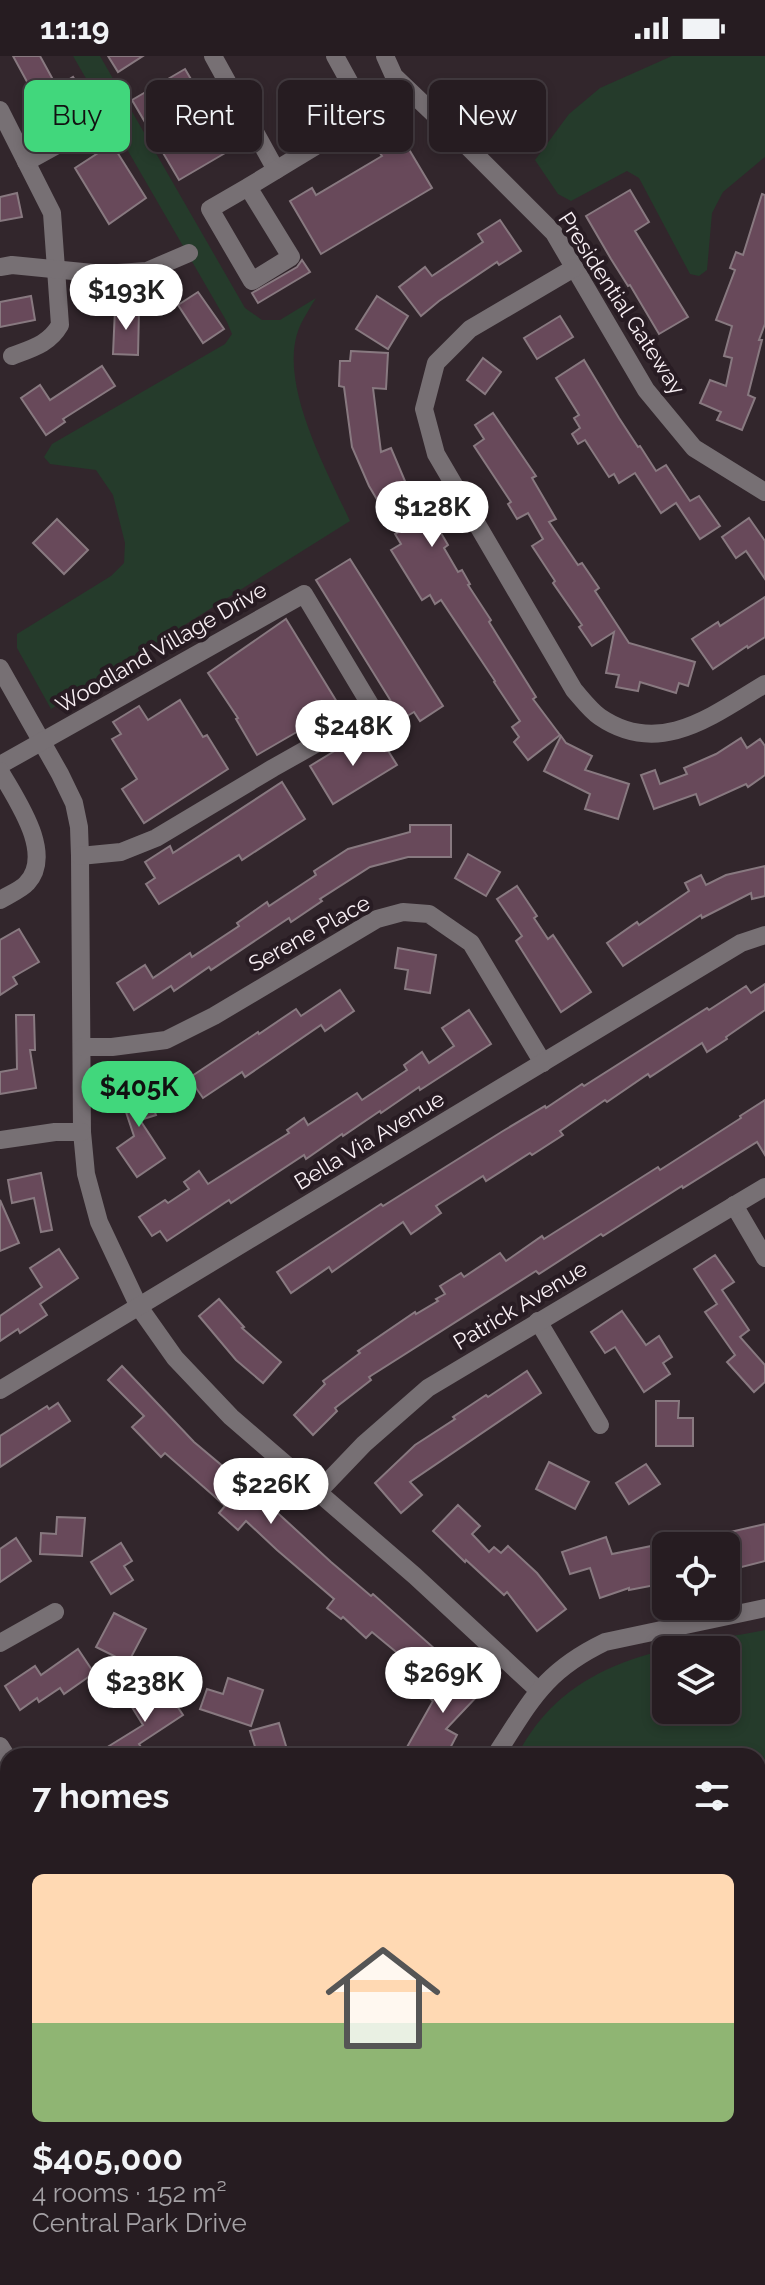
<!DOCTYPE html>
<html lang="en">
<head>
<meta charset="utf-8">
<style>
  body { margin:0; font-family:Raleway,sans-serif; background:#2e252a; color:#f1f3f6; height:100vh; display:flex; flex-direction:column; font-size:30px; white-space:nowrap }
  * { box-sizing:border-box; margin:0 }
  p { font-size:26px; color:#a4a1a5 }
  .icon { flex:none; width:44px; height:44px; fill:none; stroke:currentColor; stroke-width:2; stroke-linecap:round; stroke-linejoin:round }
  .map { position:relative; flex:1; overflow:hidden }
  .side { position:absolute; left:0px; top:1692px; width:766px; height:538px; display:flex; flex-direction:column; background:#261c21; border-radius:24px 24px 0 0; box-shadow:0 4px 12px #0003,0 0 0 2px #423a3f }
  .side>* { flex:none }
  .guide { position:absolute; left:24px; top:24px; width:718px; height:72px; display:flex; gap:16px }
  .controls { position:absolute; left:652px; top:1476px; display:grid; gap:16px }
  .controls a { display:grid; place-items:center; width:88px; height:88px; border-radius:12px; background:#261c21; box-shadow:0 4px 12px #0003,0 0 0 2px #423a3f; font-size:40px }
  .price { position:absolute; translate:-50% -68px; padding:0 18px; border-radius:28px; background:#fff; color:#222; font-size:26px; line-height:52px; filter:drop-shadow(0 2px 4px #0008) }
  .price::after { content:''; position:absolute; left:50%; top:48px; width:24px; height:18px; margin-left:-12px; background:inherit; clip-path:polygon(0 0,100% 0,50% 100%) }
  .price.current { background:#41d77c; color:#111 }
  ul { padding:0; list-style:none }
  li { display:grid; align-content:center; gap:16px; height:424px; padding:0 32px }
  li+li { border-top:2px solid #423a3f }
  li span { display:grid; place-items:center; height:248px; border-radius:12px; color:#555 }
  li>.icon { margin-inline-start:auto }
  span .icon { width:144px; height:144px; fill:#fffc; stroke-width:1 }
  li b { font-size:34px }
  h2 { display:flex; justify-content:space-between; align-items:center; height:96px; padding:0 32px; font-size:34px }
  .pill { padding:0 28px; border-radius:12px; background:#261c21; box-shadow:0 4px 12px #0003,0 0 0 2px #423a3f; font-size:28px; line-height:72px }
  .pill.current { background:#41d77c; color:#111 }
  .status { display:flex; justify-content:space-between; align-items:center; height:56px; padding:0 40px; background:#261c21; direction:ltr }
  .status svg { height:22px; fill:currentColor }
  .map>svg:first-child { display:block }
  .green { fill:#253b2b; fill-rule:evenodd }
  .building { fill:#68495a; stroke:#887980; stroke-width:2 }
  .lines { fill:none; stroke-linecap:round; stroke-linejoin:round }
  .minor { stroke:#777074; stroke-width:18 }
  .labels { text-anchor:middle; dominant-baseline:central; stroke-width:8; stroke-linejoin:round; paint-order:stroke }
  .street-label { font-size:22px; fill:#f9f0f5; stroke:#281c23 }
</style>
</head>
<body>
<div class="status"><b>11:19</b><svg viewBox="0 0 49 12"><path d="M0 12V9h3v3zM5 12V6h3v6zM10 12V3h3v9zM15 12V0h3v12zM26 1h20v11H26zM47 4h2v5h-2z"/></svg></div>
<div class="map">
<svg width="765" height="2229" viewBox="0 0 765 2229">
  <rect width="100%" height="100%" fill="#32262c"/>
  <g class="green">
    <path d="M73,0H100L245,252L262,264H280L316,242C310,252 302,264 298,275C279,329 327,415 350,465L51,653L17,592V578L111,520L124,507L125,487L113,439L96,414L50,408L44,401L52,388L225,288L232,278L227,266Z"/>
    <path d="M672,0H765V101L723,136L712,157L707,214L699,220L690,218L639,122L627,115L571,145L558,138L535,104L569,58L600,32Z"/>
    <path d="M765,1574V1742L758,1746V1700H517C568,1600 667,1593 765,1574ZM726,1594V1654H666V1594Z"/>
  </g>
  <g class="building">
    <path d="M13,0H40L57,31L73,21L86,42L49,66L36,45L37,44Z"/>
    <path d="M108,0H143L118,16Z"/>
    <path d="M185,13L232,93L179,124L132,44Z"/>
    <path d="M401,80L432,132L321,198L290,145L312,132L316,139L382,100L378,94Z"/>
    <path d="M112,88L146,142L109,168L75,112Z"/>
    <path d="M630,134L649,166L635,175L688,261L659,278L630,229L628,230L611,203L586,160Z"/>
    <path d="M17,137L22,161L0,165V141Z"/>
    <path d="M762,138L765,139V268L759,284H762L748,339L755,342L742,374L717,364L721,356L700,347L710,324L726,330L732,302L724,300L732,270L716,264L735,214L730,212L736,196L743,199Z"/>
    <path d="M500,164L521,195L499,209L497,206L439,245L421,260L399,231L425,211L432,220L483,186L478,178Z"/>
    <path d="M302,204L310,216L258,247L252,237L297,211Z"/>
    <path d="M198,236L224,273L203,287L178,249Z"/>
    <path d="M31,240L35,264L0,271V246Z"/>
    <path d="M377,240L408,260L388,293L356,273Z"/>
    <path d="M115,253L139,254L138,299L113,298Z"/>
    <path d="M560,260L573,281L537,303L524,282Z"/>
    <path d="M351,295L388,297L386,333L373,332L381,396L391,392L410,437L415,434L425,451L418,455L431,477L438,472L448,489L444,492L458,516L462,514L470,528L468,529L491,564L489,566L536,641L533,643L560,679L528,704L514,686L519,681L512,671L520,665L494,626L495,625L441,544L435,548L430,539L422,544L391,494L401,488L395,478L397,477L369,430L352,391L344,331L339,330L340,305H350Z"/>
    <path d="M483,302L501,316L485,338L467,324Z"/>
    <path d="M584,304L619,362L638,391L640,390L656,415L666,409L690,445L699,440L720,470L700,483L676,447L661,457L635,417L619,427L614,418L609,421L585,384L578,388L572,378L580,372L574,362L579,359L556,322Z"/>
    <path d="M102,310L115,330L63,363L65,366L46,379L21,342L40,329L50,344Z"/>
    <path d="M493,357L536,420L532,422L556,463L549,466L578,509L582,507L599,532L595,535L629,587L695,606L688,630L679,627L676,637L640,626L638,635L616,631L619,619L606,617L614,576L592,590L579,571L582,569L553,527L555,525L532,490L543,483L528,457L517,463L508,448L511,446L474,390L484,383L475,369Z"/>
    <path d="M749,462L765,485V523L746,495L736,502L722,481Z"/>
    <path d="M57,463L88,494L64,518L33,487Z"/>
    <path d="M350,503L443,650L420,665L414,656L402,663L316,524Z"/>
    <path d="M765,541V581L748,592L747,590L713,613L692,583L718,566L720,570Z"/>
    <path d="M286,563L340,651L257,699L236,663L238,662L208,617Z"/>
    <path d="M180,644L203,681L207,679L228,713L144,767L122,733L137,723L112,683L121,678L113,666L139,650L148,664Z"/>
    <path d="M377,677L397,709L333,748L310,710L341,691L345,697Z"/>
    <path d="M561,680L566,687L592,700L585,714L629,728L618,763L585,753L590,738L544,715Z"/>
    <path d="M741,682L747,692L760,683L765,690V719L748,731L746,728L700,749L696,738L654,753L641,719L655,714L660,728L687,718L684,712L716,698Z"/>
    <path d="M282,726L305,763L242,804L239,799L159,848L146,828L155,822L145,806L170,790L173,797Z"/>
    <path d="M410,769H451V801H408L370,811L320,843L322,845L291,866L289,862L211,914L209,911L174,935L171,930L134,954L117,927L145,909L153,922L190,897L192,901L239,870L237,867L267,846L269,850L316,819L314,815L348,793L410,776Z"/>
    <path d="M468,798L500,816L486,840L455,822Z"/>
    <path d="M765,810V840L752,843L751,837L702,862L701,859L623,910L607,887L637,866L639,869L689,835L685,827L701,819L706,829L726,819Z"/>
    <path d="M517,830L537,860L534,862L548,883L553,879L591,936L561,956L516,885L522,880L497,843Z"/>
    <path d="M19,873L39,906L13,921L17,928L0,939V884Z"/>
    <path d="M398,892L436,899L430,937L405,933L408,914L395,912Z"/>
    <path d="M765,928V954L726,981L727,983L707,996L702,987L650,1021L648,1018L607,1046L605,1044L560,1075L563,1079L532,1099L530,1097L486,1125L483,1120L436,1150L441,1157L411,1178L403,1166L332,1216L329,1211L291,1237L277,1216L381,1148L383,1150L503,1075L545,1050L546,1052L582,1028L584,1030L707,952L709,954L746,930L751,937Z"/>
    <path d="M340,934L354,955L325,975L321,969L245,1021L242,1016L203,1042L189,1022L258,976L259,978L296,953L301,960Z"/>
    <path d="M469,954L491,988L420,1034L419,1031L381,1057L380,1055L343,1080L342,1078L306,1103L304,1099L231,1147L229,1144L167,1185L160,1175L152,1180L139,1161L165,1144L168,1147L189,1133L184,1126L199,1115L208,1128L289,1077L287,1074L304,1062L308,1069L357,1037L362,1044L407,1014L404,1009L422,996L429,1007L454,990L442,972Z"/>
    <path d="M16,959H34L35,994H30L36,1032L0,1038V1016L17,1013Z"/>
    <path d="M143,1023L156,1059L140,1064L165,1102L137,1121L117,1092L134,1080L118,1032Z"/>
    <path d="M765,1044V1099L757,1086L683,1132L682,1130L603,1180L601,1178L539,1218L536,1215L369,1321L371,1324L335,1352L337,1355L313,1379L294,1359L325,1328L323,1325L360,1297L358,1295L415,1256L416,1258L438,1245L436,1243L445,1238L440,1230L461,1217L464,1221L500,1197L506,1205L542,1180L544,1183L658,1111L660,1114L699,1089L741,1062L740,1060Z"/>
    <path d="M41,1117L52,1174L41,1176L34,1142L12,1147L8,1124Z"/>
    <path d="M0,1144L19,1187L0,1195Z"/>
    <path d="M59,1193L78,1222L40,1248L47,1259L20,1277L18,1273L0,1285V1260L42,1231L30,1212Z"/>
    <path d="M715,1199L734,1226L722,1234L749,1274L740,1281L765,1309V1326L754,1336L727,1306L735,1299L705,1256L717,1248L694,1213Z"/>
    <path d="M219,1243L244,1271L242,1272L281,1306L263,1327L236,1304L199,1260Z"/>
    <path d="M622,1255L646,1289L659,1280L672,1301L663,1307L670,1318L644,1336L615,1291L605,1297L591,1276Z"/>
    <path d="M122,1310L194,1386L269,1449L331,1506L371,1540L373,1538L435,1593L418,1614L372,1576L366,1582L343,1561L341,1563L327,1552L334,1543L277,1494L246,1465L238,1474L219,1457L225,1450L214,1440L165,1397L161,1401L132,1371L144,1360L108,1324Z"/>
    <path d="M527,1315L541,1337L410,1426L422,1439L401,1457L375,1427L415,1389L455,1363L453,1361L486,1339L488,1341Z"/>
    <path d="M656,1345H679L678,1362H693V1390H656Z"/>
    <path d="M58,1347L70,1365L0,1411V1380L47,1350L49,1353Z"/>
    <path d="M549,1406L589,1426L575,1453L536,1433Z"/>
    <path d="M646,1408L660,1428L629,1448L616,1427Z"/>
    <path d="M458,1449L480,1470L472,1478L489,1496L494,1491L501,1497L508,1490L537,1517L566,1553L537,1575L507,1536L504,1539L466,1504L465,1506L433,1475Z"/>
    <path d="M57,1461L85,1462L82,1500L40,1498L41,1477L56,1478Z"/>
    <path d="M765,1468V1505L726,1515V1490H692L691,1485Z"/>
    <path d="M606,1481L612,1498L661,1488L666,1512V1527L629,1534V1532L600,1542L590,1512L570,1518L562,1496Z"/>
    <path d="M16,1482L31,1505L0,1526V1493Z"/>
    <path d="M121,1487L132,1505L124,1510L133,1524L111,1538L91,1506Z"/>
    <path d="M114,1557L146,1573L128,1607L96,1591Z"/>
    <path d="M78,1593L94,1617L64,1638L60,1632L39,1646L37,1642L20,1654L5,1630L35,1610L41,1619Z"/>
    <path d="M455,1609L482,1635L446,1673L457,1679L446,1700H402L433,1645L426,1639Z"/>
    <path d="M228,1622L263,1634L251,1670L200,1653L207,1633L223,1638Z"/>
    <path d="M153,1633L158,1641L167,1635L183,1659L139,1688L147,1700H93L143,1669L130,1648Z"/>
    <path d="M279,1667L289,1700H258L250,1675Z"/>
  </g>
  <g class="lines">
    <g class="minor">
      <path d="M213,0L276,114"/>
      <path d="M335,0L367,58"/>
      <path d="M385,0L394,20L457,80L554,177L646,334L694,392L765,436"/>
      <path d="M0,54L52,157L60,269C49,288 33,292 12,300"/>
      <path d="M26,106L93,69"/>
      <path d="M248,131L210,153L252,225L291,201L248,131L408,34"/>
      <path d="M0,211L12,209L103,218L147,215L189,197"/>
      <path d="M574,212L470,273L436,307L424,353L436,398L574,634C582,643 590,654 600,661C660,702 713,659 765,628"/>
      <path d="M0,612L60,718L74,747L79,771L80,800L82,1076L86,1118L99,1166L139,1251L175,1302L231,1361L415,1520L538,1634"/>
      <path d="M0,709L304,538L374,655L273,712L156,782L121,796L80,800"/>
      <path d="M0,715C15,742 55,797 27,827C21,834 8,839 0,844"/>
      <path d="M82,991H112L166,984L214,960L377,863L403,856L429,858L471,887L543,1007"/>
      <path d="M0,1084L55,1076H82"/>
      <path d="M734,1149L765,1202"/>
      <path d="M538,1265L600,1369"/>
      <path d="M0,1334L741,887L765,879"/>
      <path d="M319,1435L364,1388L428,1332L765,1131"/>
      <path d="M0,1587L55,1556"/>
      <path d="M0,1690L8,1703"/>
      <path d="M495,1700C531,1645 543,1616 605,1586L765,1552"/>
      <path d="M758,1999L765,1995"/>
      <path d="M0,2104L8,2117"/>
      <path d="M0,2219L8,2215"/>
      <path d="M71,2222L75,2229"/>
      <path d="M333,2222L341,2229"/>
    </g>
  </g>
  <g class="labels">
    <g class="street-label">
      <text transform="translate(622 247) rotate(57)">Presidential Gateway</text>
      <text transform="translate(161 591) rotate(-30)">Woodland Village Drive</text>
      <text transform="translate(309 877) rotate(-29)">Serene Place</text>
      <text transform="translate(369 1084) rotate(-31)">Bella Via Avenue</text>
      <text transform="translate(520 1249) rotate(-31)">Patrick Avenue</text>
    </g>
  </g>
</svg>
<div class="controls">
<a><svg class="icon" aria-label="locate" viewBox="0 0 24 24"><circle cx="12" cy="12" r="6"/><path d="M12 2v4M12 18v4M2 12h4M18 12h4"/></svg></a>
<a><svg class="icon" aria-label="layers" viewBox="0 0 24 24"><path d="M12 4l9 5-9 5-9-5zM3 14l9 5 9-5"/></svg></a>
</div>
<b class="price" style="left:126px;top:276px">$193K</b>
<b class="price" style="left:432px;top:493px">$128K</b>
<b class="price" style="left:353px;top:712px">$248K</b>
<b class="price current" style="left:139px;top:1073px">$405K</b>
<b class="price" style="left:271px;top:1470px">$226K</b>
<b class="price" style="left:443px;top:1659px">$269K</b>
<b class="price" style="left:145px;top:1668px">$238K</b>
<div class="guide">
<a class="pill current">Buy</a>
<a class="pill">Rent</a>
<a class="pill">Filters</a>
<a class="pill">New</a>
</div>
<section class="side">
<h2>7 homes<svg class="icon" aria-label="filters" viewBox="0 0 24 24"><path d="M4 7h16M4 17h16"/><circle cx="9" cy="7" r="2"/><circle cx="15" cy="17" r="2"/></svg></h2>
<ul>
<li><span style="background:linear-gradient(#ffd9b3 60%,#8fb573 0)"><svg class="icon" aria-label="home" viewBox="0 0 24 24"><path d="M3 11l9-7 9 7M6 9v11h12V9"/></svg></span><div><b>$405,000</b><p>4 rooms · 152 m²</p><p>Central Park Drive</p></div></li>
</ul>
</section>
</div>
</body>
</html>
